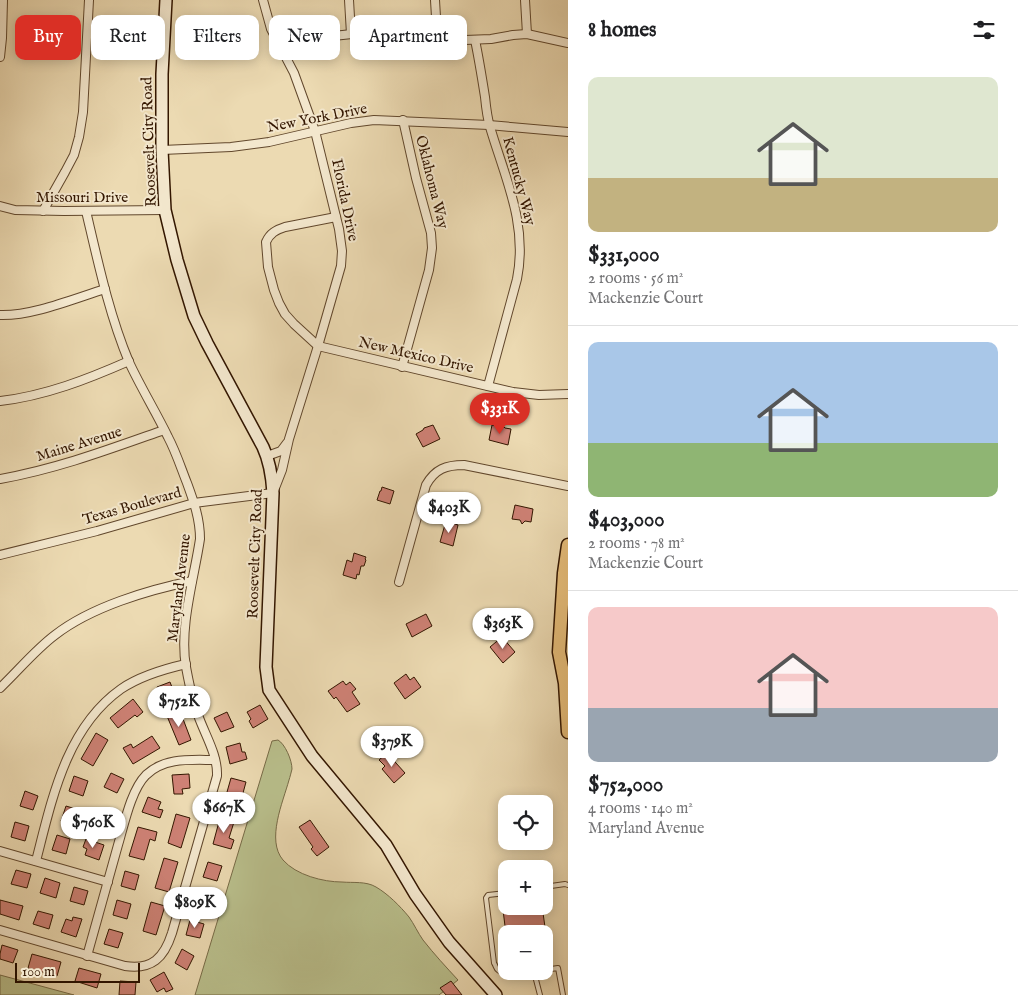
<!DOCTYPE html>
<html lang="en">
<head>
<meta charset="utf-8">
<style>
  body { margin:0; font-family:"IM FELL English",serif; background:#f2f2f2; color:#202124; height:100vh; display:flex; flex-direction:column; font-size:19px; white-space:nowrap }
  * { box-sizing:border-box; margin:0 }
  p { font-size:16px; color:#757577 }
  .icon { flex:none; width:28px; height:28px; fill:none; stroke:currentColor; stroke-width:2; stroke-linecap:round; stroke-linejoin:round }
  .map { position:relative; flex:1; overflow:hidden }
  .sheet { display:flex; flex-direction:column; background:#fff; width:450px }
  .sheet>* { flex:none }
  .banner { position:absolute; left:15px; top:15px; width:475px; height:45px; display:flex; gap:10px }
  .fabs { position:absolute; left:498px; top:795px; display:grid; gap:10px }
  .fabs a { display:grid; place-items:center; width:55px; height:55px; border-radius:10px; background:#fff; box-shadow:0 2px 12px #0003; font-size:25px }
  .scale { position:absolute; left:15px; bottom:12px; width:125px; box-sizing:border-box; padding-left:5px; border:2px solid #331600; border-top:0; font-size:14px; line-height:18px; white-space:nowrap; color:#331600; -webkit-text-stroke:4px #f3e7cd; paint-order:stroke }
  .price { position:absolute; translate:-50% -42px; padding:0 11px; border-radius:18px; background:#fff; color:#222; font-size:16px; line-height:32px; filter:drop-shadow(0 1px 2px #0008) }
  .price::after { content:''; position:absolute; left:50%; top:30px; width:15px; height:11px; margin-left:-8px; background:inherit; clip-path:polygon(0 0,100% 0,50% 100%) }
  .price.active { background:#d93025; color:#fff }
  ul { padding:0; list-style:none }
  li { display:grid; align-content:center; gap:10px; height:265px; padding:0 20px }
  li+li { border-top:1px solid #e0e0e0 }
  li span { display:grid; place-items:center; height:155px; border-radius:10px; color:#555 }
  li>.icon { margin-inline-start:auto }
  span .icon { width:90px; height:90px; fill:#fffc; stroke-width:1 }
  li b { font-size:21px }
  h2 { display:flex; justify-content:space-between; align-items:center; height:60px; padding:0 20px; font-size:21px }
  .pill { padding:0 18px; border-radius:10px; background:#fff; box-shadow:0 2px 12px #0003; font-size:18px; line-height:45px }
  .pill.active { background:#d93025; color:#fff }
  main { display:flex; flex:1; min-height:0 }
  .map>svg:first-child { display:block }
  .green { fill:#b9bf8c; stroke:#766a46 }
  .building { fill:#ce8175; stroke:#331600 }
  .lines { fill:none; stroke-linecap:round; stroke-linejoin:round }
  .lane-casing { stroke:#61472c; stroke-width:6 }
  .street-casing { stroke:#61472c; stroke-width:10 }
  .secondary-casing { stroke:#331600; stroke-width:14 }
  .primary-casing { stroke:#331600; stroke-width:15 }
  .lane { stroke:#f3e7cd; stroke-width:4 }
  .street { stroke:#f3e7cd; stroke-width:8 }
  .secondary { stroke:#f3e7cd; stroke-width:11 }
  .primary { stroke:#e6bd79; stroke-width:12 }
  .labels { text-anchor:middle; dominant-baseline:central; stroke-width:4; stroke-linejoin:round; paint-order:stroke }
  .street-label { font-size:15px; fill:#331600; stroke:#f3e7cd }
</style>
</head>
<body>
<main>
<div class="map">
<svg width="568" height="995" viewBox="0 0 568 995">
  <rect width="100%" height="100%" fill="#ecdab2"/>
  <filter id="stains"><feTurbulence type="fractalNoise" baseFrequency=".004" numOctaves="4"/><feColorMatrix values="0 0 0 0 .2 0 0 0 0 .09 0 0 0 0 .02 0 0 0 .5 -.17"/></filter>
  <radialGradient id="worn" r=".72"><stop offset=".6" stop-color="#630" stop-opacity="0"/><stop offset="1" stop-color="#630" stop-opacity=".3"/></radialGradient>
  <g class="green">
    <path d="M278,740C285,744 292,760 292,769C291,773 290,777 289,780C283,802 266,840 283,860C296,875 323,882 342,882C353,883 366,881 376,887C388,894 400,906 409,917C414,924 418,933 423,940C434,954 446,967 458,980L439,995H195L272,741Z"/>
    <path d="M0,975L74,995H0Z"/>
  </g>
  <g class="building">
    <path d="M433,425L440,439L423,447L416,434L423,430L424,428Z"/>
    <path d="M492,425L504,427L505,428L511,429L508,445L489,440Z"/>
    <path d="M382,487L394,491L390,504L377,500L380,491H381Z"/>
    <path d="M515,505L533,509L531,522L525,521L522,524L520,520L512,519Z"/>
    <path d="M446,521L458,525L453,546L440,542Z"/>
    <path d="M354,553L366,557L365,559L366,560L364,566H361L359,575L357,574L356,579L343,575L347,560L352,562Z"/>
    <path d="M426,614L432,626L412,637L406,624Z"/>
    <path d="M502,637L515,652L503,663L490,647Z"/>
    <path d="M406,674L410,680L414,677L421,687L405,699L394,683Z"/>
    <path d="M343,681L346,685L350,682L356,689L352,692L360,704L347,712L336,697L334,699L328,691Z"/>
    <path d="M170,682L176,698L162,702L157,687Z"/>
    <path d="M133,699L143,712L137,717L135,715L118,728L110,718Z"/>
    <path d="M260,705L268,719L253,728L249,721L251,719L247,712Z"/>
    <path d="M180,711L191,740L179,745L167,716Z"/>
    <path d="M227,712L234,727L221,732L214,718Z"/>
    <path d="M96,733L108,740L93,766L81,759Z"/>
    <path d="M152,736L160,748L133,764L123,748L131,744L133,748Z"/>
    <path d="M240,743L242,752H245L247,759L230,764L226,747Z"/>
    <path d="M387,753L405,773L394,783L382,769L385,766L379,760Z"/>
    <path d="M111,773L124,779L117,793L104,787Z"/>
    <path d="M189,774L190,788L182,789L183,794H174L172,775Z"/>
    <path d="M74,776L88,781L83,796L69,791Z"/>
    <path d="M231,778L246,782L240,804L225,799Z"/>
    <path d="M25,791L38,796L33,810L20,806Z"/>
    <path d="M148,797L161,802L158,809L163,810L160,818L142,812Z"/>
    <path d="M66,806L79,810L75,825L61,821Z"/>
    <path d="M99,808L112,811L108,826L95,822Z"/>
    <path d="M176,814L190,818L181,848L168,843Z"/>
    <path d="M220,818L234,822L229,838L234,840L231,849L213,844Z"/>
    <path d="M310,820L329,847L317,856L311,849L313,847L299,827Z"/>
    <path d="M15,822L29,826L25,841L11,837Z"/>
    <path d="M138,827L157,832L155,841L150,839L144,860L129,856Z"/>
    <path d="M57,835L70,839L66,854L52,850Z"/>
    <path d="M86,839L104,845L99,860L85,855L87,849L83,847Z"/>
    <path d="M164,858L178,862L169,892L155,888Z"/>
    <path d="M208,862L222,866L217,881L203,877Z"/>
    <path d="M16,870L31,874L27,888L11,884Z"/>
    <path d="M125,871L139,875L135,890L121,886Z"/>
    <path d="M45,878L60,883L56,898L40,893Z"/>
    <path d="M74,887L88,891L84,905L70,901Z"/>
    <path d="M199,891L213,895L208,911L194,907Z"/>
    <path d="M0,900L23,906L19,920L0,914Z"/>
    <path d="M117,900L131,904L127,919L113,915Z"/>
    <path d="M151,902L165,906L156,935L143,931Z"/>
    <path d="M529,906H542L546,934H506L503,910Z"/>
    <path d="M38,911L53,915L49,929L33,924Z"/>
    <path d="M73,917L82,919L76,937L61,932L66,919L72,921Z"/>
    <path d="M190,920L204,924L200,938L186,935Z"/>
    <path d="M109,929L123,933L118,948L104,944Z"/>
    <path d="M2,945L18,950L13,963L0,959V954Z"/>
    <path d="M182,949L194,956L187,970L175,963Z"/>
    <path d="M32,954L61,962L57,976L28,968Z"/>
    <path d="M79,968L101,974L97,988L75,981Z"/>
    <path d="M164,972L173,989L166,992L164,988L157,992L150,980Z"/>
    <path d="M120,981L136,982L135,995H119Z"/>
    <path d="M451,981L462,995H446L440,988Z"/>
  </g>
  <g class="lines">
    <g class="lane-casing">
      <g id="lane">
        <path d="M544,887L565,884L568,885"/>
        <path d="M506,893L488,895L486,898L494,963C496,966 496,969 498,970C507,979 524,973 534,972"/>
        <path d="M544,970L558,968L563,995"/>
        <path d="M537,971L534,972L540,995"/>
      </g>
    </g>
    <g class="street-casing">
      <g id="street">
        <path d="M349,0L351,34"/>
        <path d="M435,0L437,34"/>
        <path d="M525,0L527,34"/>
        <path d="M475,40C479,59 482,78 485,97C486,107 487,117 490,127C505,178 528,224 517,279L488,386"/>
        <path d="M283,49L308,40L324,37L389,30L419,31L465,40L491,39L513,35L527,34L568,43"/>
        <path d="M0,57L2,38L3,0"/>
        <path d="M162,150L231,147L269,142L351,123L374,120L489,125L568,132"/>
        <path d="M0,206L15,210L64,211L165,210"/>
        <path d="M43,211L65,172L74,155L79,137L83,112L89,0"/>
        <path d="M336,217L285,227C276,230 270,233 266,242L268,267L274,290L279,303L285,314L294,324L318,346L513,392L539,395L568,394"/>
        <path d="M0,315C32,316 73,299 105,289"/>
        <path d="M402,367L429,270L432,248L431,233L416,178L403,120"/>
        <path d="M0,401C45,396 88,379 129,361"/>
        <path d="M267,456L281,451L287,443"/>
        <path d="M0,479C57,469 110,449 164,430"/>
        <path d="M0,555L97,531L194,503L273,493L282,470L289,439L318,346L341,266L342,251L339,229L315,131L294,73L271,29L263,0"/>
        <path d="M399,582L426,485C435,469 446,465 464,465L568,486"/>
        <path d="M0,688C18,671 35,650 55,635C91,607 148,590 192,581"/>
        <path d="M0,851L108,882"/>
        <path d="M36,861C52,799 66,728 121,689C140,676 164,669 186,664"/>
        <path d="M0,930L125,966C152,970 164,958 172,933L217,776C218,755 205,735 198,715C192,700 189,683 186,667C179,627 194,579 200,539C200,519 194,502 187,483C181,468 176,452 168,437C156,412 141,388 129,362C109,314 98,262 86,211"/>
        <path d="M87,956C97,919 108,882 118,845C124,825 131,790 146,775C165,757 191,760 215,760"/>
      </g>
    </g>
    <g class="secondary-casing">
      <path id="secondary" d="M166,0L162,74V150L165,210L177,260L194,316L207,343L263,447C270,462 272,476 273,493L266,667L269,690L312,756L386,845L415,894L449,942L496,995"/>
    </g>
    <g class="primary-casing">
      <path id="primary" d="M568,545L564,573L559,652L565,683L568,732"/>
    </g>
    <use href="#lane" class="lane"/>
    <use href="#street" class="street"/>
    <use href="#secondary" class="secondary"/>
    <use href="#primary" class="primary"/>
  </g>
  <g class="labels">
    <g class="street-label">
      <text transform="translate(317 118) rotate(-11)">New York Drive</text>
      <text transform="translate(149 142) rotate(-92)">Roosevelt City Road</text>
      <text transform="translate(519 181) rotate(75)">Kentucky Way</text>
      <text transform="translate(432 182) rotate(76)">Oklahoma Way</text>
      <text x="82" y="197">Missouri Drive</text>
      <text transform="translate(345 200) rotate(78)">Florida Drive</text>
      <text transform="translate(416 355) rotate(13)">New Mexico Drive</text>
      <text transform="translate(79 444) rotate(-17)">Maine Avenue</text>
      <text transform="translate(132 506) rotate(-16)">Texas Boulevard</text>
      <text transform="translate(255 554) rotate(-88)">Roosevelt City Road</text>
      <text transform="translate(179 588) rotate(-83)">Maryland Avenue</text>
    </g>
  </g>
  <rect width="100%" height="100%" filter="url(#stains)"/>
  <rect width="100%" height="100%" fill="url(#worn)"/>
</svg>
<div class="fabs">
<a><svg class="icon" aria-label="locate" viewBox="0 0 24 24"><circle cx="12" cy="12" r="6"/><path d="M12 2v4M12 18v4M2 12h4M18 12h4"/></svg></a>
<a>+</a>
<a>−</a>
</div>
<div class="scale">100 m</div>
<b class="price active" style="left:500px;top:435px">$331K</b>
<b class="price" style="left:449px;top:534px">$403K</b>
<b class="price" style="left:503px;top:650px">$363K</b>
<b class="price" style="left:179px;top:728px">$752K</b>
<b class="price" style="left:392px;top:768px">$379K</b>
<b class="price" style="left:224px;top:834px">$667K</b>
<b class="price" style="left:93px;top:849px">$760K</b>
<b class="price" style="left:195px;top:929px">$809K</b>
<div class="banner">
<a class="pill active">Buy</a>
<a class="pill">Rent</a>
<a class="pill">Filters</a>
<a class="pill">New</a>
<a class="pill">Apartment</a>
</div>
</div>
<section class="sheet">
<h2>8 homes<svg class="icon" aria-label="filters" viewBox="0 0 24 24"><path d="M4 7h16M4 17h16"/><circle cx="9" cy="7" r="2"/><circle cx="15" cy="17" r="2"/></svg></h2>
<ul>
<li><span style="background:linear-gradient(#dfe7d0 65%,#c2b280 0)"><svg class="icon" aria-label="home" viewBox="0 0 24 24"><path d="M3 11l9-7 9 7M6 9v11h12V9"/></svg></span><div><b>$331,000</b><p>2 rooms · 56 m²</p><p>Mackenzie Court</p></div></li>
<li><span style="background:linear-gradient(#a9c7e8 65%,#8fb573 0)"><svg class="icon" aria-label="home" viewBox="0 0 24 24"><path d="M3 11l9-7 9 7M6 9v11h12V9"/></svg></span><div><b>$403,000</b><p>2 rooms · 78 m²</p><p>Mackenzie Court</p></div></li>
<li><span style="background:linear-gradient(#f6c9c9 65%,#9aa5b1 0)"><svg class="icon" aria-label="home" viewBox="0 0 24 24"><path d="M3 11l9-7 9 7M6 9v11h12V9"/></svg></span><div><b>$752,000</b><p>4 rooms · 140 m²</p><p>Maryland Avenue</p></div></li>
</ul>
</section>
</main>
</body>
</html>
